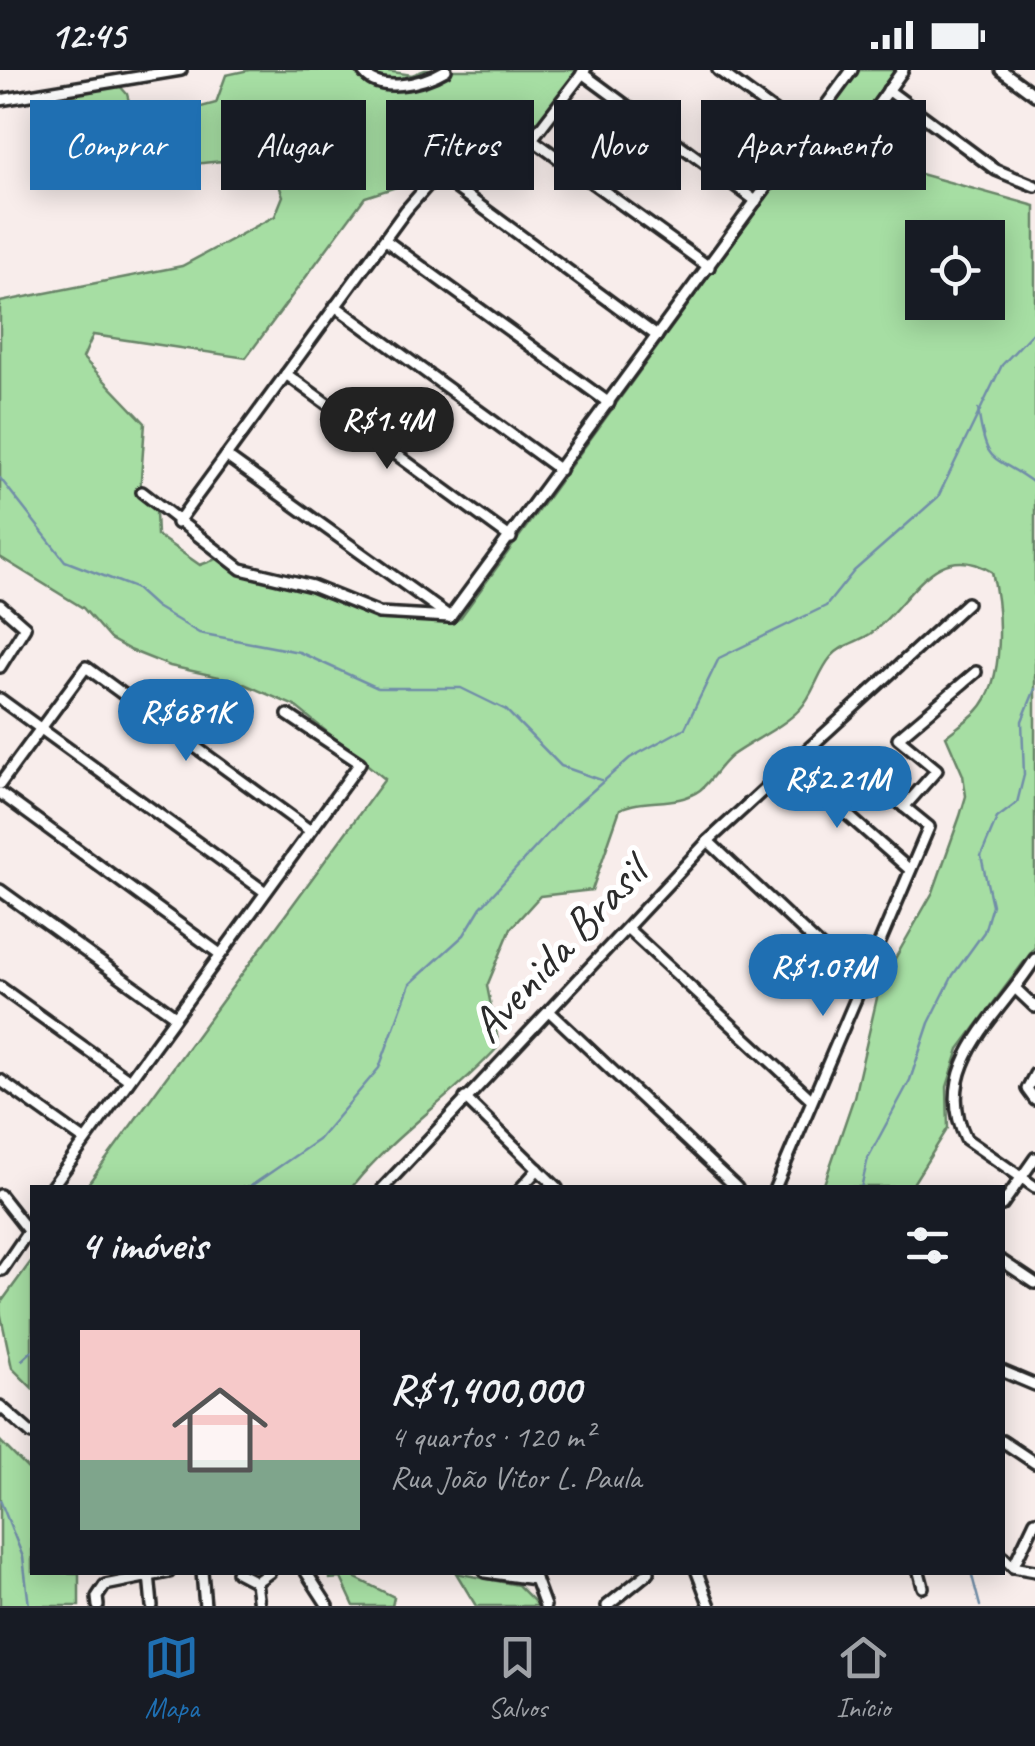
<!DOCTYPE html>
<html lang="pt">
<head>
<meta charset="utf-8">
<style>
  body { margin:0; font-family:Caveat,sans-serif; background:#242831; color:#f1f3f6; height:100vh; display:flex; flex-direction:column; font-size:38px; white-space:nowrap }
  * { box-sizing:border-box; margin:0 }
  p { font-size:32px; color:#9ea1a6 }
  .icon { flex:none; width:55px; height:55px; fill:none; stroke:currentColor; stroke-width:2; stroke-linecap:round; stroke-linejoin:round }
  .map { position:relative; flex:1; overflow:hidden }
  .panel { position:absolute; left:30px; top:1115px; width:975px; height:390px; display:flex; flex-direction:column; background:#171b24; border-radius:0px; box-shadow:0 5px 25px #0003 }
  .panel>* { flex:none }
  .banner { position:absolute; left:30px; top:30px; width:975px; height:90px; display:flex; gap:20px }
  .tools { position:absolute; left:905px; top:150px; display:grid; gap:20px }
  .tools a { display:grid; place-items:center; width:100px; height:100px; border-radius:0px; background:#171b24; box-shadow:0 5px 25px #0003; font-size:50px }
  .price { position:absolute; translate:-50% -85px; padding:0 22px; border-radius:35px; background:#1f6fb2; color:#fff; font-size:32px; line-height:65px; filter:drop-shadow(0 2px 5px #0008) }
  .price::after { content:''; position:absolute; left:50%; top:60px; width:30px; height:22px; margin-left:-15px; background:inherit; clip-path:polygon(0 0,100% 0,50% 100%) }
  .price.selected { background:#222; color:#fff }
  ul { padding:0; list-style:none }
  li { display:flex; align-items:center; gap:30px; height:250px; padding:0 50px }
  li+li { border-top:2px solid #363941 }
  li span { display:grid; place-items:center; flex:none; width:280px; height:200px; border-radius:0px; color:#555 }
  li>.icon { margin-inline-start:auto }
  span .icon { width:120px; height:120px; fill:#fffc; stroke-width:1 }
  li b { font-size:42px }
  h2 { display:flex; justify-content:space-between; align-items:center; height:120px; padding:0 50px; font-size:42px }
  .chip { padding:0 35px; border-radius:0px; background:#171b24; box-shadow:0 5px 25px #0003; font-size:35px; line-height:90px }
  .chip.selected { background:#1f6fb2; color:#fff }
  .status { display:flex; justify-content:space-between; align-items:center; height:70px; padding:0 50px; background:#171b24; direction:ltr }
  .status svg { height:28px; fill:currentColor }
  .dock { display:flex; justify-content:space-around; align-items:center; height:140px; border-top:2px solid #363941; background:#171b24; font-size:28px; color:#9ea1a6 }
  .dock a { display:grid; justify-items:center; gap:5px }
  .dock .selected { color:#1f6fb2 }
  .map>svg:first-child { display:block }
  .green { fill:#a6dea3; stroke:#688467; stroke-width:2.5; fill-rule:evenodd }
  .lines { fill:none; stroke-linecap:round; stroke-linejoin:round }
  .stream { stroke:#718ea8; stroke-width:2.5 }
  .minor-casing { stroke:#2b2b2b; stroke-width:16 }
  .minor { stroke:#fff; stroke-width:9 }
  .labels { text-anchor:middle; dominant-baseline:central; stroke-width:10; stroke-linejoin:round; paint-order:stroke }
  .street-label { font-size:48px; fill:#2b2b2b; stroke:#fff }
</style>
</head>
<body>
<div class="status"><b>12:45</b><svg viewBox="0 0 49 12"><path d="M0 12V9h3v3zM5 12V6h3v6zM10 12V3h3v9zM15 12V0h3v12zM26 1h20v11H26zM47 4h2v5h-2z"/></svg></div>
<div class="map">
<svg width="1035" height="1536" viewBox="0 0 1035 1536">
  <rect width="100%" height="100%" fill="#f8edeb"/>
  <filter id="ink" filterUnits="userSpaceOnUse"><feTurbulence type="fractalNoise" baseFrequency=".01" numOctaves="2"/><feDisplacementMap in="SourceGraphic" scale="20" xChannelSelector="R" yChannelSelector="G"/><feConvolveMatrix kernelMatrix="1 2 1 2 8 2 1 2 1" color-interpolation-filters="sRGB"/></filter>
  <g filter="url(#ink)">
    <g class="green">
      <path d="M249,0H380L412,5L425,0H581L534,63L512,52L494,51L431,106L365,127L246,288L93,265L83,288L145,353L140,423L156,442L157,465L200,495L219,488L247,505L309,520L379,548L451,554L460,548L859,0H897L843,76L888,95L1035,136V877L959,979L947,1017L948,1058L911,1117H823L854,1027L880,915L933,822L960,746L966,726L963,705L946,666C956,658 968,650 977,641C1006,611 1001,539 992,502C934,466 909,536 870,564C858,572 841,575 831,587C818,602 814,624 800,639C782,658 753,670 731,686C719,696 711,711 700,720C677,737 644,727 620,739L592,820L540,826L511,858L487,916L499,976C453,1027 395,1063 352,1117L85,1118L385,709L295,636L237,611L170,596L130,580L110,569L83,538L0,487V232L182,196L275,146L283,126L276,107C262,101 246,92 232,91C188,89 67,127 55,63C52,48 49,39 56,25L118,14L127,24L133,46L157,49L216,33L226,5ZM922,168H988V232H922Z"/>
      <path d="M32,1190V1318L12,1298L0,1241V1234Z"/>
      <path d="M0,1371L32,1403V1502L79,1503V1536H0Z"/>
      <path d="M329,1503H354L356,1508L394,1527L392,1536H354L341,1508L330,1509Z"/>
      <path d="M456,1503L518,1515L539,1536H476Z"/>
    </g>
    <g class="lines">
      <g class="stream">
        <path d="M978,339C987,400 993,382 1035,414"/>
        <path d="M0,408L65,491L135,518L156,537L199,563L299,582L378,618H461L506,640L561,696L601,710"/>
        <path d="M248,1118L318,1070L379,998L410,914L464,865L481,837L565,745L630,688L685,658L719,588L826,536L854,501L938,427L1002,295L1035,260"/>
        <path d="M861,1118L868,1088L910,1010L929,953L953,905L984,862L992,835L981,786L997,748L1017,733L1024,705L1022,651L1035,619"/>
        <path d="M22,1290L32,1281"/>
        <path d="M0,1430L23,1487L29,1536"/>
        <path d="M971,1502L980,1536"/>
      </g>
      <g class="minor-casing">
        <g id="minor">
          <path d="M362,0C377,26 424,13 446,0"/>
          <path d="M718,0L805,64"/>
          <path d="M1001,0L1035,25"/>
          <path d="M582,3L756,131"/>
          <path d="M888,20L996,100L1035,116"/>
          <path d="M0,30L181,0"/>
          <path d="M532,69L585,0"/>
          <path d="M849,75L903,0"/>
          <path d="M437,104L657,266"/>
          <path d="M385,170L609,333"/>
          <path d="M335,236L560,400"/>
          <path d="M286,304L511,468"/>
          <path d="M226,386L450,547"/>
          <path d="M142,422L241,499L312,516L379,543L450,547"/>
          <path d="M177,453L406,140L457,82L493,56L522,62L709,197"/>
          <path d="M0,535L25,557L0,597"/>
          <path d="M450,547L852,0"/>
          <path d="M0,629L264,821"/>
          <path d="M790,694L910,800"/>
          <path d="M0,714L86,597L309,760"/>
          <path d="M0,723L220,884"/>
          <path d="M904,737L937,700L898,668L976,602"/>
          <path d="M708,771L859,913"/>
          <path d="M0,820L175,946"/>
          <path d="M628,859L810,1028"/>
          <path d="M1035,889C1001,945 930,995 966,1069L1035,1117"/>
          <path d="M0,917L128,1009"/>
          <path d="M1016,919L1035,937"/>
          <path d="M549,941L737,1118"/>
          <path d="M1035,1004L1027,1019L1035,1030"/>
          <path d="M0,1010L84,1070"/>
          <path d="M465,1028L557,1118"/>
          <path d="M51,1118L360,693L288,645"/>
          <path d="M383,1118L708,771L967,533"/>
          <path d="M521,1118L538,1099"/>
          <path d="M775,1118L929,757L891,726"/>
          <path d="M0,1125L29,1162"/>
          <path d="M1002,1135L1035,1088"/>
          <path d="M1002,1191L1035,1213"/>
          <path d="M2,1200L32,1156"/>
          <path d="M1002,1301L1035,1315"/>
          <path d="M0,1336L32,1364"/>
          <path d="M1002,1371L1035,1393"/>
          <path d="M1002,1486L1013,1497L1035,1501"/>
          <path d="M1013,1497L1035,1451"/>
          <path d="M202,1502L205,1536"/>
          <path d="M237,1502L256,1512"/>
          <path d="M306,1502L328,1536"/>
          <path d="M485,1502L535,1509"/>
          <path d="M697,1502L710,1536"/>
          <path d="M919,1502L923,1517"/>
          <path d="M149,1504L152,1536"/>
          <path d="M535,1509L545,1536"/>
          <path d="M256,1512L259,1536"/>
          <path d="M256,1512L270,1502"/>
          <path d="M98,1536L97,1527L105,1515L169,1502"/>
          <path d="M607,1536L649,1502"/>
        </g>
      </g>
      <use href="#minor" class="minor"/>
    </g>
  </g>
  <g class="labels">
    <g class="street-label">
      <text transform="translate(558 879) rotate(-47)">Avenida Brasil</text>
    </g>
  </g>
</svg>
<div class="tools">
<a><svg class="icon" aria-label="locate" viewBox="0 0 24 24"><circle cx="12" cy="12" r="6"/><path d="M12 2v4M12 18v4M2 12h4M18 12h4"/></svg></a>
</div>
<b class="price selected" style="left:387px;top:402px">R$1.4M</b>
<b class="price" style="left:186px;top:694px">R$681K</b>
<b class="price" style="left:837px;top:761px">R$2.21M</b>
<b class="price" style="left:823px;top:949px">R$1.07M</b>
<div class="banner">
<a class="chip selected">Comprar</a>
<a class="chip">Alugar</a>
<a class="chip">Filtros</a>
<a class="chip">Novo</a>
<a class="chip">Apartamento</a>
</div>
<section class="panel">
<h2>4 imóveis<svg class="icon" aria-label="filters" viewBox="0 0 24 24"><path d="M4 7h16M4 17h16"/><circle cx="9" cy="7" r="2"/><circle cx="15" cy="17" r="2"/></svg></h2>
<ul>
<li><span style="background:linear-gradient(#f6c9c9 65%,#7fa58c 0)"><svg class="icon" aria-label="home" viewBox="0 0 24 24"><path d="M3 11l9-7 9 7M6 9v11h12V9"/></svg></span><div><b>R$1,400,000</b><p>4 quartos · 120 m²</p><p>Rua João Vitor L. Paula</p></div></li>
</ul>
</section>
</div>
<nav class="dock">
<a class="selected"><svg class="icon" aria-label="map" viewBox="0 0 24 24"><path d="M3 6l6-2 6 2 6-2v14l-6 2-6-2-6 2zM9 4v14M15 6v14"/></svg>Mapa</a>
<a><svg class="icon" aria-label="saved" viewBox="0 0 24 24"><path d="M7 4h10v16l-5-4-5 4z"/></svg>Salvos</a>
<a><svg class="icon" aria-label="home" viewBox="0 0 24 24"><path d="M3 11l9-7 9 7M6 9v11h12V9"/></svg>Início</a>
</nav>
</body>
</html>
